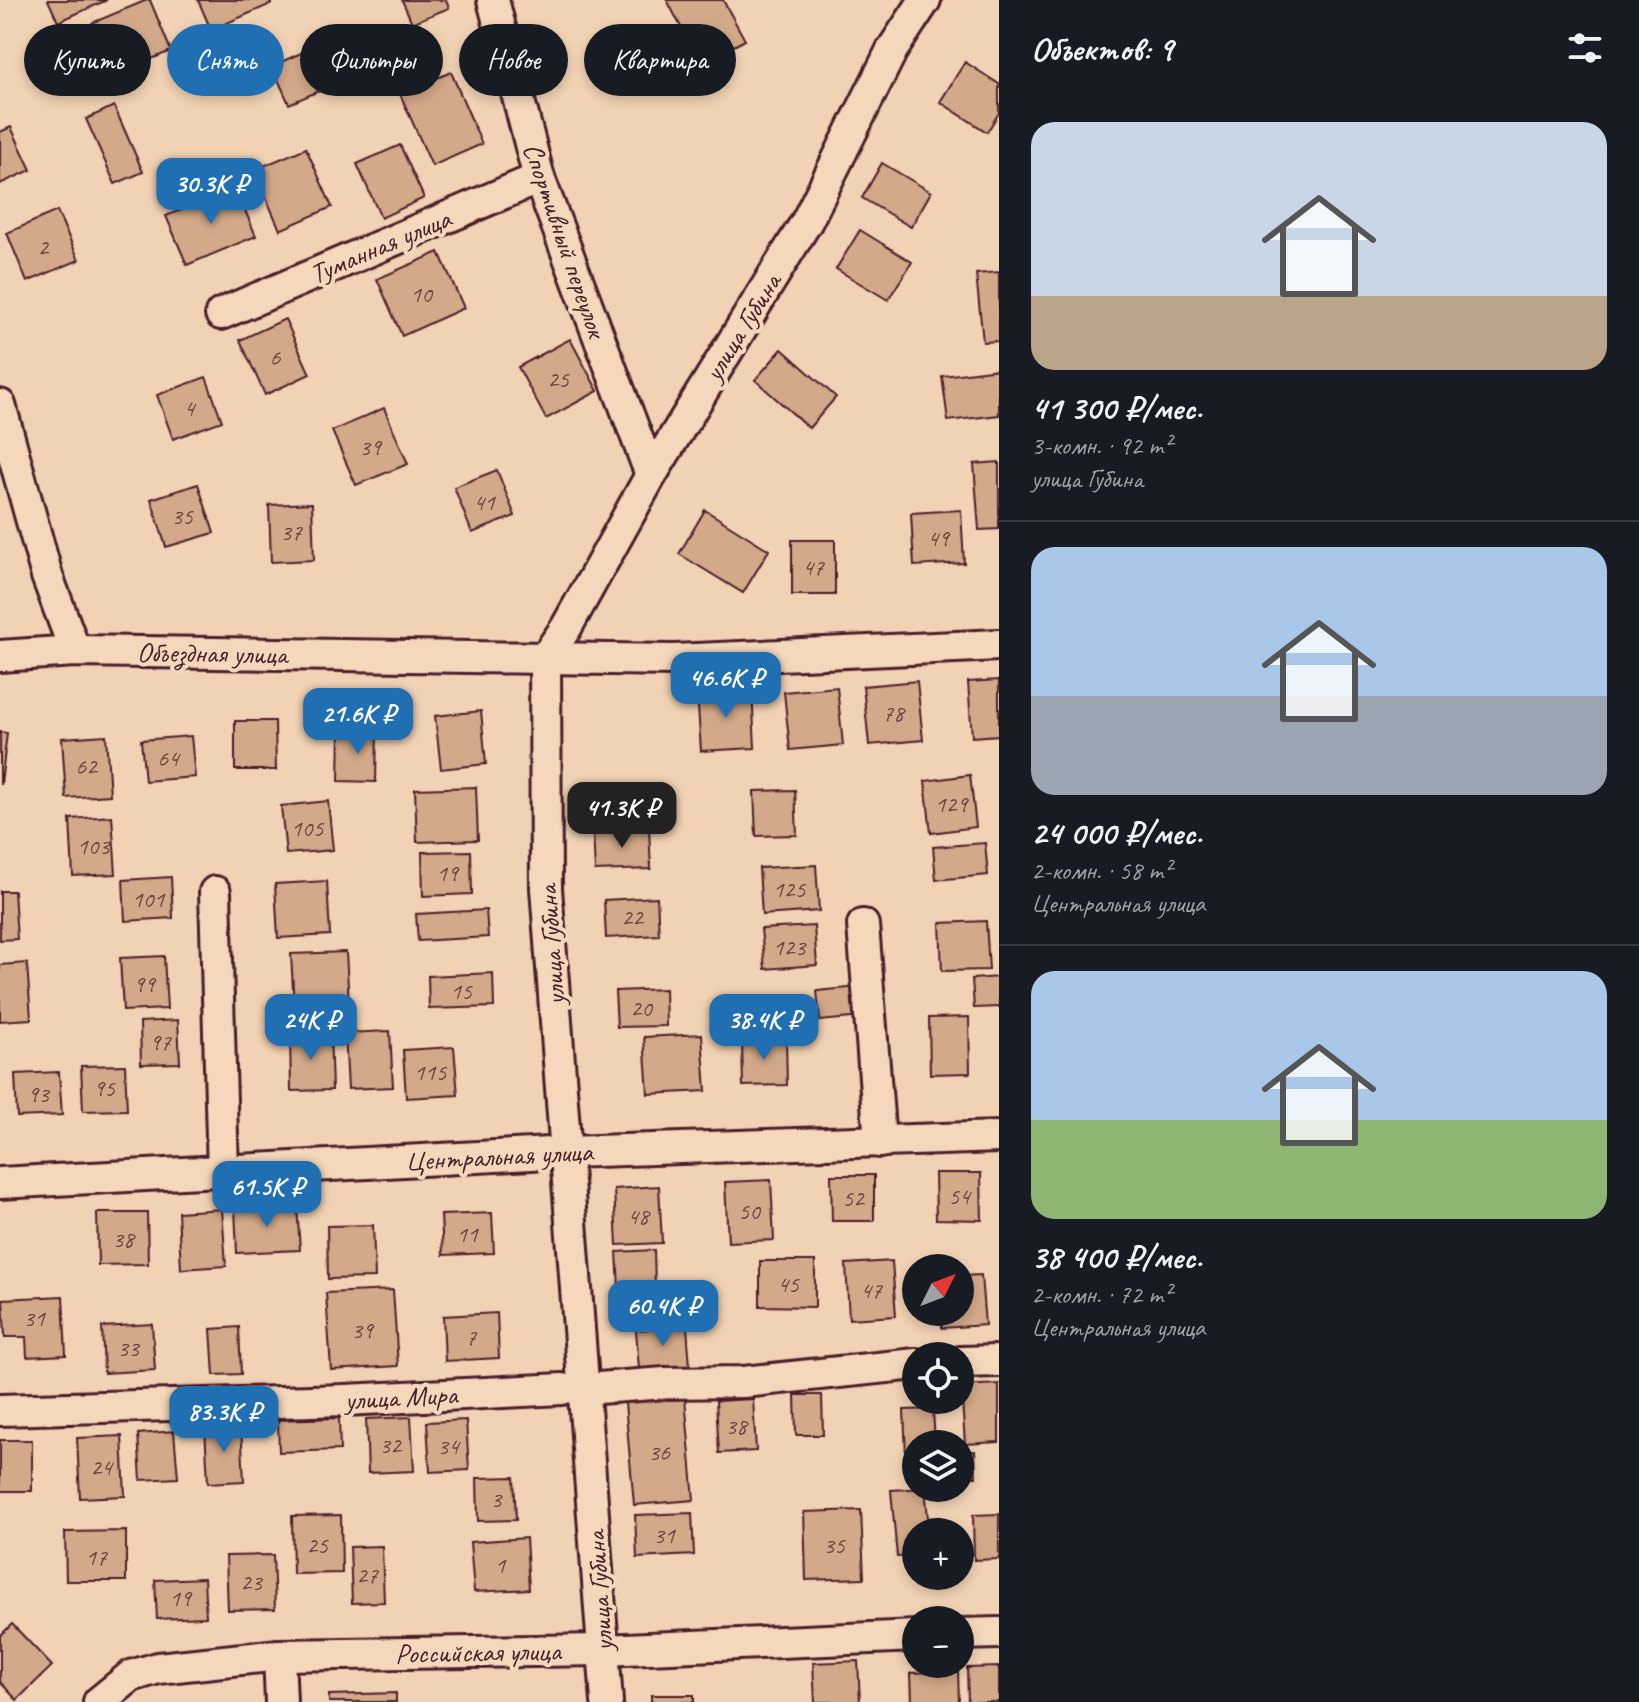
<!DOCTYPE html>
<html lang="ru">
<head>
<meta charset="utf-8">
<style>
  body { margin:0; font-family:Caveat,sans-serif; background:#242831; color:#f1f3f6; height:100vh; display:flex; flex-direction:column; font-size:30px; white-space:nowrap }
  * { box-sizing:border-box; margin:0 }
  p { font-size:26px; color:#9ea1a6 }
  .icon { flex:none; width:44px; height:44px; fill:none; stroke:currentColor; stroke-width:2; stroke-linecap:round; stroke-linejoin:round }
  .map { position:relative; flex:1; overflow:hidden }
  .panel { display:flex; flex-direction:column; background:#171b24; width:640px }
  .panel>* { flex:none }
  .guide { position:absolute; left:24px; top:24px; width:760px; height:72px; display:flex; gap:16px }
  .needle { width:52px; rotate:48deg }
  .buttons { position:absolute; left:902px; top:1254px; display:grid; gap:16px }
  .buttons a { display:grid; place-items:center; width:72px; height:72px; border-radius:50%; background:#171b24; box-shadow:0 4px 12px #0003; font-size:40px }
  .price { position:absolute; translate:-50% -68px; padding:0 18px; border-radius:16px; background:#1f6fb2; color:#fff; font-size:26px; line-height:52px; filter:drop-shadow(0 2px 4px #0008) }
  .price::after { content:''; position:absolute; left:50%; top:48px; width:24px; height:18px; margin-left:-12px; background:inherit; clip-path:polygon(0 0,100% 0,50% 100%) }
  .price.on { background:#222; color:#fff }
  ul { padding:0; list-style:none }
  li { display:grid; align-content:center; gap:16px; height:424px; padding:0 32px }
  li+li { border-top:2px solid #363941 }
  li span { display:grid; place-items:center; height:248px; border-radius:24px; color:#555 }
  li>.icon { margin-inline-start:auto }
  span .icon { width:144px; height:144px; fill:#fffc; stroke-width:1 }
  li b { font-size:34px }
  h2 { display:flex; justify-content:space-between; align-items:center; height:96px; padding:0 32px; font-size:34px }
  .chip { padding:0 28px; border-radius:36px; background:#171b24; box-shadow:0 4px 12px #0003; font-size:28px; line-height:72px }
  .chip.on { background:#1f6fb2; color:#fff }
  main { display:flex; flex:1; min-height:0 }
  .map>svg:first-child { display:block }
  .building { fill:#d3a989; stroke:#4a1f2b; stroke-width:2 }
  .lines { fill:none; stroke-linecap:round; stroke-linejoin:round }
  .minor-casing { stroke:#4a1f2b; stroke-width:36 }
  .minor { stroke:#f5d8bb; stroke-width:30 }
  .labels { text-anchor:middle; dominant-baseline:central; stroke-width:8; stroke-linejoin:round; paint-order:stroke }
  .number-label { font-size:24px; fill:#6c4242 }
  .street-label { font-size:28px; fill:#4a1f2b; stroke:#f5d8bb }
</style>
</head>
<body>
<main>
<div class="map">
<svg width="999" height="1702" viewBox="0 0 999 1702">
  <rect width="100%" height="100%" fill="#f2d2b4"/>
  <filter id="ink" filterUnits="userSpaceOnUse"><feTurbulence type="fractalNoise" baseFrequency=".0125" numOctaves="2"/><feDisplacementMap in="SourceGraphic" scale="16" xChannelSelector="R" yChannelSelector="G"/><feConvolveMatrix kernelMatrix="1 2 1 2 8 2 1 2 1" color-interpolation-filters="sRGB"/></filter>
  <g filter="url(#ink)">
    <g class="building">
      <path d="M48,0H107L58,22Z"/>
      <path d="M147,0H150L171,51L113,75L92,23Z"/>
      <path d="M198,0H269L271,4L211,30Z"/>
      <path d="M402,0H446L449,8L412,23Z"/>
      <path d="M667,0H723L745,40L700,64Z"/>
      <path d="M330,40L347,79L289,104L272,66Z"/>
      <path d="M965,62L999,84V113L987,132L940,102Z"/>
      <path d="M451,72L482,144L432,166L400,94Z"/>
      <path d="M114,106L143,172L115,184L86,119Z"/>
      <path d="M11,127L31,170L0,184V132Z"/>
      <path d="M400,145L424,198L381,218L357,164Z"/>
      <path d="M306,148L332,207L280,230L254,170Z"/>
      <path d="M882,163L931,192L911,227L862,198Z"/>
      <path d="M235,187L256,236L187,265L166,216Z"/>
      <path d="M57,211L79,260L27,282L7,233Z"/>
      <path d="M860,230L912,262L888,300L836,269Z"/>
      <path d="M439,252L464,308L402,336L377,279Z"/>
      <path d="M999,272V341L983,342L976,274Z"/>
      <path d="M285,319L310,374L265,395L240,340Z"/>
      <path d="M570,339L598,391L546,419L518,367Z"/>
      <path d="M782,349L836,397L809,428L755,380Z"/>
      <path d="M999,369V415L948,421L942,376Z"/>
      <path d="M206,377L222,421L173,439L157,395Z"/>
      <path d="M384,408L408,464L356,485L332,431Z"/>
      <path d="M999,462V529L979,530L974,464Z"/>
      <path d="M497,470L515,516L472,533L454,487Z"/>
      <path d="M198,484L214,533L166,547L151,499Z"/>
      <path d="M312,503L314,560L271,562L269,505Z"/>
      <path d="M705,510L769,550L743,593L679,554Z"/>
      <path d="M961,510L964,563L914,566L911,513Z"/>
      <rect x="792" y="540" width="43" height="55"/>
      <path d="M999,680V735L972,737L968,682Z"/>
      <path d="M917,681L923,740L869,745L863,686Z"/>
      <path d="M837,687L843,745L790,750L784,692Z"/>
      <path d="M752,689L755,748L701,751L697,692Z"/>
      <path d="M481,711L486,764L441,769L435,716Z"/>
      <path d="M235,721H275L276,770H235Z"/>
      <path d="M340,729L377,730L376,782L339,781Z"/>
      <path d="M0,732L7,733L1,784H0Z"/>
      <path d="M106,735L110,795L66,798L62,738Z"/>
      <path d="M191,736L195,777L145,781L141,740Z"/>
      <path d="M970,775L976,827L931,833L925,781Z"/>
      <path d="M476,787L478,840L417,842L415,789Z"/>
      <path d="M795,790L797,835L756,836L754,791Z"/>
      <path d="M328,801L333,850L286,854L281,806Z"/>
      <path d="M112,816L116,874L73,876L70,819Z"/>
      <path d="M649,829L651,869L595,871L593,832Z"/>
      <path d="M985,843L988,875L936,880L933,847Z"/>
      <path d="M471,851L472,894L423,896L422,852Z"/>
      <path d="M816,865L819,911L762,915L759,868Z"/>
      <path d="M171,877L173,918L125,921L123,880Z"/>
      <path d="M327,881L330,935L278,938L275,884Z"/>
      <path d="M0,891H14L17,939L0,940Z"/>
      <path d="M657,897L659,935L606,938L604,900Z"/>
      <path d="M486,910L488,937L418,941L416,914Z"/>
      <path d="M986,921L989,970L942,971L940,923Z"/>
      <path d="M814,926L817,965L765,969L761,929Z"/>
      <path d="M346,952L349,1004L294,1007L291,954Z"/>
      <path d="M164,956L167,1009L123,1011L120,958Z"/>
      <path d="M27,963L31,1019L0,1021V965Z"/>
      <path d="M493,973L494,1007L429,1009L428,976Z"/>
      <path d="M999,977V1007L974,1008L972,979Z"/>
      <path d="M859,987L862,1017L820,1021L817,991Z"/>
      <path d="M665,989L666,1026L617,1027L615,991Z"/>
      <path d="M969,1017L970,1073L930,1074L929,1018Z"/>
      <path d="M178,1020L180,1063L141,1064L140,1022Z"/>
      <path d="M390,1031L393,1087L348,1089L345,1033Z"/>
      <path d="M330,1032L332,1090L291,1091L290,1033Z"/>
      <path d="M702,1034L706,1091L648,1094L644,1037Z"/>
      <path d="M786,1039L787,1085L743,1086L742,1040Z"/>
      <path d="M454,1047L458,1095L406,1098L403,1050Z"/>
      <path d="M125,1065L127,1110L83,1111L81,1066Z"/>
      <path d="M59,1072L62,1115L17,1117L15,1074Z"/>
      <path d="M935,1173H981L982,1220L936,1219Z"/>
      <path d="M831,1175H874V1221H832Z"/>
      <path d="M771,1180L774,1240L728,1242L725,1182Z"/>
      <path d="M659,1186L662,1243L617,1245L614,1189Z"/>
      <path d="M297,1205L300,1250L237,1253L235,1208Z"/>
      <path d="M222,1209L226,1266L181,1269L178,1212Z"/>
      <path d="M97,1213H147L148,1264L98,1265Z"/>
      <path d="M492,1213L494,1253L443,1255L441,1215Z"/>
      <path d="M373,1225L375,1278L328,1279L327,1226Z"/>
      <path d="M654,1250L655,1287L619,1288L617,1252Z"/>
      <path d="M760,1261H815V1307L760,1306Z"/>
      <path d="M892,1261L896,1316L849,1319L846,1264Z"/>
      <path d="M981,1275L985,1325L942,1328L941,1312H960V1276Z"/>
      <path d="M393,1290L398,1366L331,1370L326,1293Z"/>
      <path d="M63,1296L66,1355L27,1357L26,1337H5L3,1299Z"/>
      <path d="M497,1313L499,1358L445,1361L443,1316Z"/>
      <path d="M152,1324L155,1370L104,1373L102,1327Z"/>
      <path d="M239,1327L241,1374L214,1375L211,1329Z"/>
      <path d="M687,1327L690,1366L639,1369L636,1330Z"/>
      <path d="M999,1384V1442L965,1444L961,1386Z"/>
      <path d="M795,1395H822L823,1435H796Z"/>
      <path d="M685,1398L694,1500L634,1505L625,1403Z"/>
      <path d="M753,1399L756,1451L719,1453L716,1401Z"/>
      <path d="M933,1409L935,1444H916V1479L907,1480L904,1410Z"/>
      <path d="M411,1417L414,1471L368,1473L366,1419Z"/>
      <path d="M339,1418L340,1450L279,1452L278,1420Z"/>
      <path d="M466,1420L469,1470L430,1472L427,1422Z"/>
      <path d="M241,1425L244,1481L208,1483L205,1427Z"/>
      <path d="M174,1431L178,1478L141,1480L138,1434Z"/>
      <path d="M122,1436L125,1496L80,1498L77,1438Z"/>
      <rect x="0" y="1440" width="32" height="51"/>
      <path d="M975,1451L976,1477H960V1452Z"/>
      <path d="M514,1477L516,1520L478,1521L477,1478Z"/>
      <path d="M925,1488L928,1518L941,1517L942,1532H916V1556L897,1557L891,1490Z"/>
      <path d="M861,1510L864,1578L806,1580L804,1512Z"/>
      <path d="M692,1513L694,1555L637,1558L635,1515Z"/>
      <path d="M999,1514V1559L974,1560L973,1515Z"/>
      <path d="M341,1515L342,1573L293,1574L292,1516Z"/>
      <path d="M126,1531V1581H66L65,1532Z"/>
      <path d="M526,1538L529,1589L474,1592L470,1542Z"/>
      <path d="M382,1546L384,1602L352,1603L350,1547Z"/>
      <path d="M273,1555L275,1609L228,1610L226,1556Z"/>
      <path d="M204,1578L206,1617L157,1619L155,1580Z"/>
      <path d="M12,1624L52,1666L17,1700L0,1682V1636Z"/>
      <path d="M858,1661L860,1702H815L813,1663Z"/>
      <path d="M999,1667V1702H968L967,1668Z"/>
      <path d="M958,1671L959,1702H912L911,1673Z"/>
      <path d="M396,1693V1702H329V1695Z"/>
      <rect x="651" y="1695" width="43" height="7"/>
    </g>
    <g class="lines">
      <g class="minor-casing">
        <g id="minor">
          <path d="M493,0L539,178L651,475"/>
          <path d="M221,314L539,178"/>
          <path d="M0,405L47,576L75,651"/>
          <path d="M0,656L75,651L674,660L999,645"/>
          <path d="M215,892L223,1172"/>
          <path d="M863,925L880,1142"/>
          <path d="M0,1183L568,1152L999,1137"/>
          <path d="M960,1362L999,1361"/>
          <path d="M585,1389L665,1383L743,1382L916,1364"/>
          <path d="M0,1410L345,1400L562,1389"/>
          <path d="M960,1634L999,1633"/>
          <path d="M279,1655L281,1702"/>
          <path d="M99,1702L131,1676L158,1668L279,1655L603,1650L916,1636"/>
          <path d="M607,1702L546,888L545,658L566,628L651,475L807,221L892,50L925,0"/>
        </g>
      </g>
      <use href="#minor" class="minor"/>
    </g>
  </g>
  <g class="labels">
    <g class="number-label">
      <text x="43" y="247">2</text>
      <text x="421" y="294">10</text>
      <text x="275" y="357">6</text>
      <text x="558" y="379">25</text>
      <text x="189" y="408">4</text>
      <text x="370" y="447">39</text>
      <text x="484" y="502">41</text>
      <text x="182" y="516">35</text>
      <text x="291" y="532">37</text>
      <text x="938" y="538">49</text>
      <text x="813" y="567">47</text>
      <text x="893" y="713">78</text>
      <text x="168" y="758">64</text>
      <text x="86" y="766">62</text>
      <text x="951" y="804">129</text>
      <text x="307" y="828">105</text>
      <text x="93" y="846">103</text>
      <text x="447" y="873">19</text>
      <text x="789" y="889">125</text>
      <text x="148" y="899">101</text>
      <text x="632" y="917">22</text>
      <text x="789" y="947">123</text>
      <text x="144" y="984">99</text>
      <text x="461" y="991">15</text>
      <text x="641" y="1008">20</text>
      <text x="160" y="1042">97</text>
      <text x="430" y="1072">115</text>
      <text x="104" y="1088">95</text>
      <text x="38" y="1094">93</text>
      <text x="959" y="1196">54</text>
      <text x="853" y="1198">52</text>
      <text x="749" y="1211">50</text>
      <text x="638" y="1216">48</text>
      <text x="467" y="1234">11</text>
      <text x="123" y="1239">38</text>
      <text x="788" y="1284">45</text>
      <text x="871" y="1290">47</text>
      <text x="34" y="1318">31</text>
      <text x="362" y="1330">39</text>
      <text x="471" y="1337">7</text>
      <text x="128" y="1348">33</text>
      <text x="736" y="1426">38</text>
      <text x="390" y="1445">32</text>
      <text x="448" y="1446">34</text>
      <text x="659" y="1452">36</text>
      <text x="101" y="1467">24</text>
      <text x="496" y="1499">3</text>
      <text x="664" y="1535">31</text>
      <text x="317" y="1545">25</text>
      <text x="834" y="1545">35</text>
      <text x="96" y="1557">17</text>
      <text x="500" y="1565">1</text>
      <text x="367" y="1575">27</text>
      <text x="251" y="1582">23</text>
      <text x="180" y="1598">19</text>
    </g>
    <g class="street-label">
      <text transform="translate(565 240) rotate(71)">Спортивный переулок</text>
      <text transform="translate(380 246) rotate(-23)">Туманная улица</text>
      <text transform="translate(742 327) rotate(-58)">улица Губина</text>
      <text transform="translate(212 653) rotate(1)">Объездная улица</text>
      <text transform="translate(551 945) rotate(-94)">улица Губина</text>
      <text transform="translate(499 1156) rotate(-3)">Центральная улица</text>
      <text transform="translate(401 1397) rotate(-3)">улица Мира</text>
      <text transform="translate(599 1591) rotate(-94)">улица Губина</text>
      <text transform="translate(478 1652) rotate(-1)">Российская улица</text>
    </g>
  </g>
</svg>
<div class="buttons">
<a><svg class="needle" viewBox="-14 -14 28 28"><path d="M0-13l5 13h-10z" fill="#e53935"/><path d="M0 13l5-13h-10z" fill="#9ea1a6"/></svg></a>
<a><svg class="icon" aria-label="locate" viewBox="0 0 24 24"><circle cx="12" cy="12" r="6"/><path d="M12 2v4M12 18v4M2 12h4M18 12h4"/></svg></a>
<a><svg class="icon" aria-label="layers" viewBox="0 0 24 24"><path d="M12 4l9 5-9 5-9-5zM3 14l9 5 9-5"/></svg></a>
<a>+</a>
<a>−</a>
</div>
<b class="price" style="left:211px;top:226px">30.3K ₽</b>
<b class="price" style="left:726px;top:720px">46.6K ₽</b>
<b class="price" style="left:358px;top:756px">21.6K ₽</b>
<b class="price on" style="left:622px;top:850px">41.3K ₽</b>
<b class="price" style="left:311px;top:1062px">24K ₽</b>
<b class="price" style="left:764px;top:1062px">38.4K ₽</b>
<b class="price" style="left:267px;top:1229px">61.5K ₽</b>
<b class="price" style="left:663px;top:1348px">60.4K ₽</b>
<b class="price" style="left:224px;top:1454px">83.3K ₽</b>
<div class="guide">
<a class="chip">Купить</a>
<a class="chip on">Снять</a>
<a class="chip">Фильтры</a>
<a class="chip">Новое</a>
<a class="chip">Квартира</a>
</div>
</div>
<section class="panel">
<h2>Объектов: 9<svg class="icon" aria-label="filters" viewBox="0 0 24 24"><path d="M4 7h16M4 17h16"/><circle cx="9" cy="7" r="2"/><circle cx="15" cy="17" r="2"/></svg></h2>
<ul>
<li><span style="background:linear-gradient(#c9d6e8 70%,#b9a48a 0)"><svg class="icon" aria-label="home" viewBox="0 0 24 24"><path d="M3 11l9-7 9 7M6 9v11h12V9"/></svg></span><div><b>41 300 ₽/мес.</b><p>3-комн. · 92 m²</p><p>улица Губина</p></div></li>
<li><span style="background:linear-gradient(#a9c7e8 60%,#9aa5b1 0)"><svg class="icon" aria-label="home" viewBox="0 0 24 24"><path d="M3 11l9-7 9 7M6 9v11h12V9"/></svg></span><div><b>24 000 ₽/мес.</b><p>2-комн. · 58 m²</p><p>Центральная улица</p></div></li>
<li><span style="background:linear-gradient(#a9c7e8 60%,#8fb573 0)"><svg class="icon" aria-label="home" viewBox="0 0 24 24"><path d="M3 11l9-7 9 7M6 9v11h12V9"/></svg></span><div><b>38 400 ₽/мес.</b><p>2-комн. · 72 m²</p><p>Центральная улица</p></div></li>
</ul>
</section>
</main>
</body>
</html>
